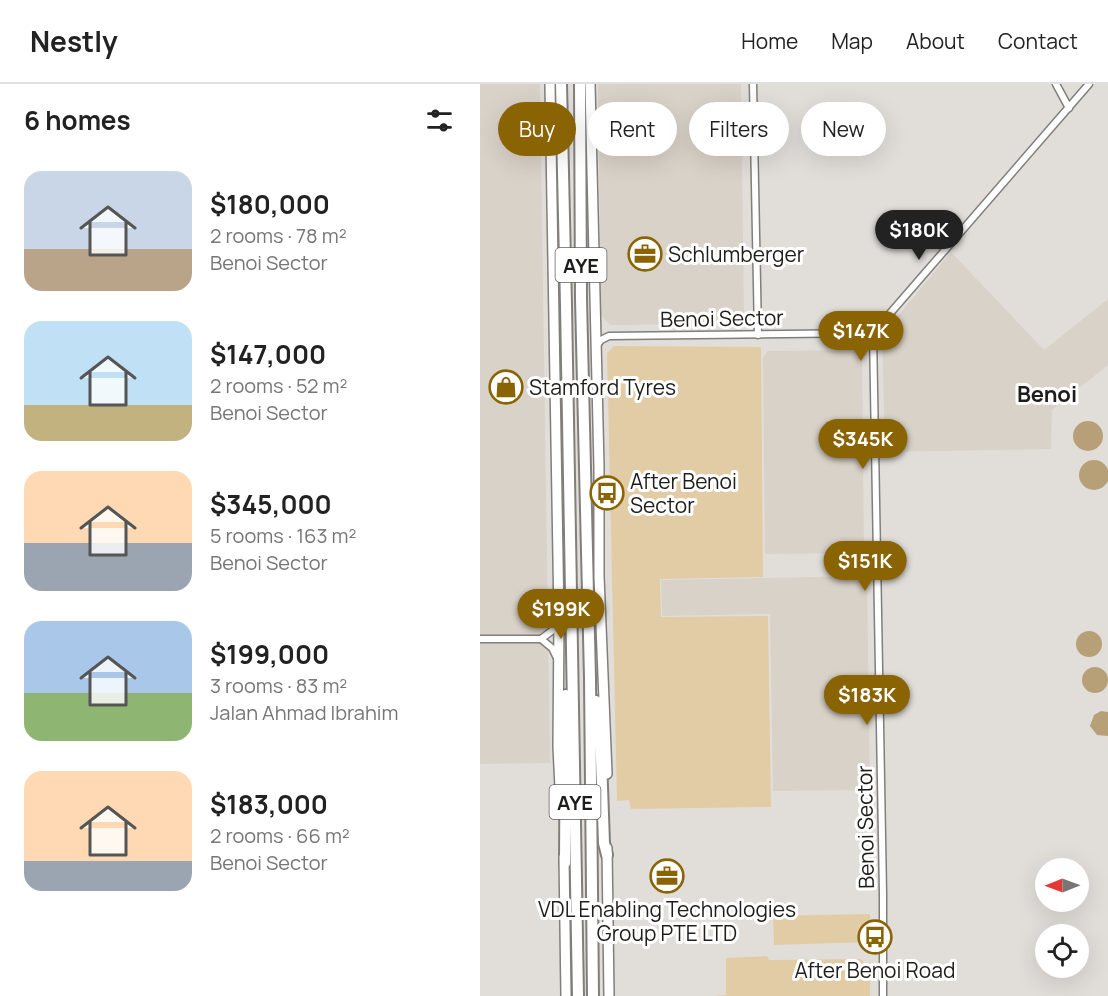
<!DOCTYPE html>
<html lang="en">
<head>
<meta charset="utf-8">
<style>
  body { margin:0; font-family:Manrope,sans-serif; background:#f6f6f6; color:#222; height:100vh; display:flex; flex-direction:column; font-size:22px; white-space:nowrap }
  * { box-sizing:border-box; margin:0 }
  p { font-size:20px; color:#767676 }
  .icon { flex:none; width:33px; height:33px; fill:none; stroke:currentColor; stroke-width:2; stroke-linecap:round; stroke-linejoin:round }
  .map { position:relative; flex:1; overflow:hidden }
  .sheet { display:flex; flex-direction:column; background:#fff; width:480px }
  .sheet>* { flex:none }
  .guide { position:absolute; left:18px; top:18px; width:519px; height:54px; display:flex; gap:12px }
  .needle { width:39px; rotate:269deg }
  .controls { position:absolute; left:555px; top:774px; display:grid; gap:12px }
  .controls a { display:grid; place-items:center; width:54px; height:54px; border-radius:50%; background:#fff; box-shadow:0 6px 24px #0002; font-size:30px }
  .price { position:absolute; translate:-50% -51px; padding:0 14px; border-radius:21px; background:#8a6303; color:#fff; font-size:20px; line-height:39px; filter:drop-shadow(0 2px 3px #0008) }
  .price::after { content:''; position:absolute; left:50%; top:36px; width:18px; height:14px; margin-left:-9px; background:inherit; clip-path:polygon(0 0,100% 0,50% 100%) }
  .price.current { background:#222; color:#fff }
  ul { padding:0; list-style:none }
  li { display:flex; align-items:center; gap:18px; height:150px; padding:0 24px }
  li span { display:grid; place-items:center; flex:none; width:168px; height:120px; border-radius:18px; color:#555 }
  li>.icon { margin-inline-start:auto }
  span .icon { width:72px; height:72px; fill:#fffc; stroke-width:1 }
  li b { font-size:26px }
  h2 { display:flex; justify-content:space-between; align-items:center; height:72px; padding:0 24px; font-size:26px }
  .tag { padding:0 21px; border-radius:27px; background:#fff; box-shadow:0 6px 24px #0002; font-size:21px; line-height:54px }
  .tag.current { background:#8a6303; color:#fff }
  header { display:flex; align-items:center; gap:36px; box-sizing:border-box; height:84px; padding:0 30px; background:#fff; border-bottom:2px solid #e0e0e0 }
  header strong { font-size:28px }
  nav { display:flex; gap:33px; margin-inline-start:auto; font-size:21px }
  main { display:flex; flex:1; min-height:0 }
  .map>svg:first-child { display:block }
  .built { fill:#d9d2c8 }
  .green { fill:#e2cca5 }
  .water { fill:#b7a077 }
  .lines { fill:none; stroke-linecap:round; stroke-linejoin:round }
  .minor-casing { stroke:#817f7b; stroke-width:9 }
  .primary-casing { stroke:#817f7b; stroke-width:12 }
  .motorway-casing { stroke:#817f7b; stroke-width:14 }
  .minor { stroke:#fff; stroke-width:6 }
  .primary { stroke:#fff; stroke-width:9 }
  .motorway { stroke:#fff; stroke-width:10 }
  .labels { text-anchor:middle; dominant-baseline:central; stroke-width:6; stroke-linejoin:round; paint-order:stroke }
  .shield { fill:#fff; stroke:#62615f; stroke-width:1.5 }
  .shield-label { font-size:20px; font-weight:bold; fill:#1e1d1b }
  .poi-label { font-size:21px; fill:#1e1d1b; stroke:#fff; text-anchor:start }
  .street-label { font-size:21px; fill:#1e1d1b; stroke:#fff }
  .neighbourhood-label { font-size:22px; font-weight:bold; fill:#1e1d1b; stroke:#fff }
</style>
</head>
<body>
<header>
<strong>Nestly</strong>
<nav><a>Home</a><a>Map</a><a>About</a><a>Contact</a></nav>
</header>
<main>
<section class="sheet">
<h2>6 homes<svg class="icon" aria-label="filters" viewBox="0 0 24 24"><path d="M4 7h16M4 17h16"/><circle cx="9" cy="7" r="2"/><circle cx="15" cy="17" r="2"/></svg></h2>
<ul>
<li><span style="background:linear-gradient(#c9d6e8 65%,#b9a48a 0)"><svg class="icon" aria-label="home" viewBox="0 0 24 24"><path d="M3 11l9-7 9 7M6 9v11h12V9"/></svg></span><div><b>$180,000</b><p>2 rooms · 78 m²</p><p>Benoi Sector</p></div></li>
<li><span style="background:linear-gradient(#bfe0f5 70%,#c2b280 0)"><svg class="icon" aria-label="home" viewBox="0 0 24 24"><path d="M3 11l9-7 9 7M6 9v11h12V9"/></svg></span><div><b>$147,000</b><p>2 rooms · 52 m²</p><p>Benoi Sector</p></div></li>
<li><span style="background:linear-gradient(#ffd9b3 60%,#9aa5b1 0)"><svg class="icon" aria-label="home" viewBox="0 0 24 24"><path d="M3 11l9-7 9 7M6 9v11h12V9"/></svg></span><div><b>$345,000</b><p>5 rooms · 163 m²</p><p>Benoi Sector</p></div></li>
<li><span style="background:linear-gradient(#a9c7e8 60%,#8fb573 0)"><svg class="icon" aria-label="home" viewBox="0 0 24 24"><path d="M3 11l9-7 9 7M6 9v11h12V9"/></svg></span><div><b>$199,000</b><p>3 rooms · 83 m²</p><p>Jalan Ahmad Ibrahim</p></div></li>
<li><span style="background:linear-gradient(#ffd9b3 75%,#9aa5b1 0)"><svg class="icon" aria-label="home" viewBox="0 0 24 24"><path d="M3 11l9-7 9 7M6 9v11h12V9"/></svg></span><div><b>$183,000</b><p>2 rooms · 66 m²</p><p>Benoi Sector</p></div></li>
</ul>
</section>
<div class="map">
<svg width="628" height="912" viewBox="0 0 628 912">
  <rect width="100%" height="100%" fill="#e1deda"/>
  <g class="built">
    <path d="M0,0H60L70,679L0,680Z"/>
    <path d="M118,0H261L264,232L255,240L130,241L121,231Z"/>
    <path d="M471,168L564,266L628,215V281L572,326L571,365L405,368L402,251Z"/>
    <path d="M382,266L384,469L285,470L283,274L288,267Z"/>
    <path d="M387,492L390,706L293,707L290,530L182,532L181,496Z"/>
  </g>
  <g class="green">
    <path d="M134,262L281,263L283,493L180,495L181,533L288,532L291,723L151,725L149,716L137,717L127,269Z"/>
    <path d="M390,830L391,858L294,861L293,832Z"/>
    <path d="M287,872L289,876L380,875L385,879H390V912H234L246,911V874Z"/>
  </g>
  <g class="water">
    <circle cx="608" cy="352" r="15"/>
    <circle cx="614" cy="391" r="15"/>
    <circle cx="609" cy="560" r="13"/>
    <circle cx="615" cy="596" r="13"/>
    <path d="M621,627L628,628V652L617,651L610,642L614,631Z"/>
  </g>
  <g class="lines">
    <g class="minor-casing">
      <g id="minor">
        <path d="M273,0L278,251"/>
        <path d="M576,0L589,24"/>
        <path d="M116,262L121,256L129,252L393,249"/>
        <path d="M0,555H61L73,546L77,537"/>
        <path d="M61,555L72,564L77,574"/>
        <path d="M403,912V809L393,249L609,0"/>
      </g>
    </g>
    <g class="primary-casing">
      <g id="primary">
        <path d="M70,0L79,534L78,663L81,724"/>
        <path d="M110,0L119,383V492L127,690"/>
        <path d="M127,764L129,912"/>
        <path d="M84,773L86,912"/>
      </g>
    </g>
    <g class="motorway-casing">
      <g id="motorway">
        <path d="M81,0L86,221L98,912"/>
        <path d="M100,0L101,215L110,594L113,912"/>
        <path d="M116,617L121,674L124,759L127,771"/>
        <path d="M85,779L86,611"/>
      </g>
    </g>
    <use href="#minor" class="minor"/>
    <use href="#primary" class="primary"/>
    <use href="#motorway" class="motorway"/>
  </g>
  <defs>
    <g id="office-ring" transform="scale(1.725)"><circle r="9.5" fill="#fff" stroke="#8a6303" stroke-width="1.5"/><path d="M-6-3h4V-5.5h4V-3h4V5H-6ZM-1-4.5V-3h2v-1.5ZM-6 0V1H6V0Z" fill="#8a6303"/></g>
    <g id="shop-ring" transform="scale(1.725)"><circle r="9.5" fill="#fff" stroke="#8a6303" stroke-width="1.5"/><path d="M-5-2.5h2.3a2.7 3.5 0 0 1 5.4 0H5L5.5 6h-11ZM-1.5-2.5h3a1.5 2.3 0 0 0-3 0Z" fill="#8a6303"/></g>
    <g id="bus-ring" transform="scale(1.725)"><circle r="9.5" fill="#fff" stroke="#8a6303" stroke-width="1.5"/><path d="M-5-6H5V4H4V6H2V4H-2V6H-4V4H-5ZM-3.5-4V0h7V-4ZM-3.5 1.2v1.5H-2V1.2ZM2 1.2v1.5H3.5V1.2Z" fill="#8a6303"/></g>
  </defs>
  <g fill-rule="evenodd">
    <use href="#office-ring" x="165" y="170"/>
    <use href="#shop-ring" x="26" y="303"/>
    <use href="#bus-ring" x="127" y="409"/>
    <use href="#office-ring" x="187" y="792"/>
    <use href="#bus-ring" x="395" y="853"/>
  </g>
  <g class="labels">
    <g class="shield">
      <rect x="75.5" y="164" width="51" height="34" rx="4.5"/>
      <rect x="69.5" y="701" width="51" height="34" rx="4.5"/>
    </g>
    <g class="shield-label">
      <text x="101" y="181">AYE</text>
      <text x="95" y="718">AYE</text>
    </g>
    <g class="poi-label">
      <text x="188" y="170">Schlumberger</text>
      <text x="49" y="303">Stamford Tyres</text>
      <text x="150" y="397">After Benoi<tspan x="150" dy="24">Sector</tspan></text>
      <text x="187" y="825" text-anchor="middle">VDL Enabling Technologies<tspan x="187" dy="24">Group PTE LTD</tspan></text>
      <text x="395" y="886" text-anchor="middle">After Benoi Road</text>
    </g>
    <g class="street-label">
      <text transform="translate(242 234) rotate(-1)">Benoi Sector</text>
      <text transform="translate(385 743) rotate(-91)">Benoi Sector</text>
    </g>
    <g class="neighbourhood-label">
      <text x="567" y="310">Benoi</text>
    </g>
  </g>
</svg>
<div class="controls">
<a><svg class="needle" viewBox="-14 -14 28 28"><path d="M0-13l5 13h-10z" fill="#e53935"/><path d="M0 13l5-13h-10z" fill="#767676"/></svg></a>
<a><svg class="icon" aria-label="locate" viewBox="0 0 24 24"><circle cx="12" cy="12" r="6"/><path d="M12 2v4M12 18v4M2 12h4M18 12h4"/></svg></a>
</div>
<b class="price current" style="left:439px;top:177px">$180K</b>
<b class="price" style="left:381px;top:278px">$147K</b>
<b class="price" style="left:383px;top:386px">$345K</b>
<b class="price" style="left:385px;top:508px">$151K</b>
<b class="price" style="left:81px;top:556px">$199K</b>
<b class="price" style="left:387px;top:642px">$183K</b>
<div class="guide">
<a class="tag current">Buy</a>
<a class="tag">Rent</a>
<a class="tag">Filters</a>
<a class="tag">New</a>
</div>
</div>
</main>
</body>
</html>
